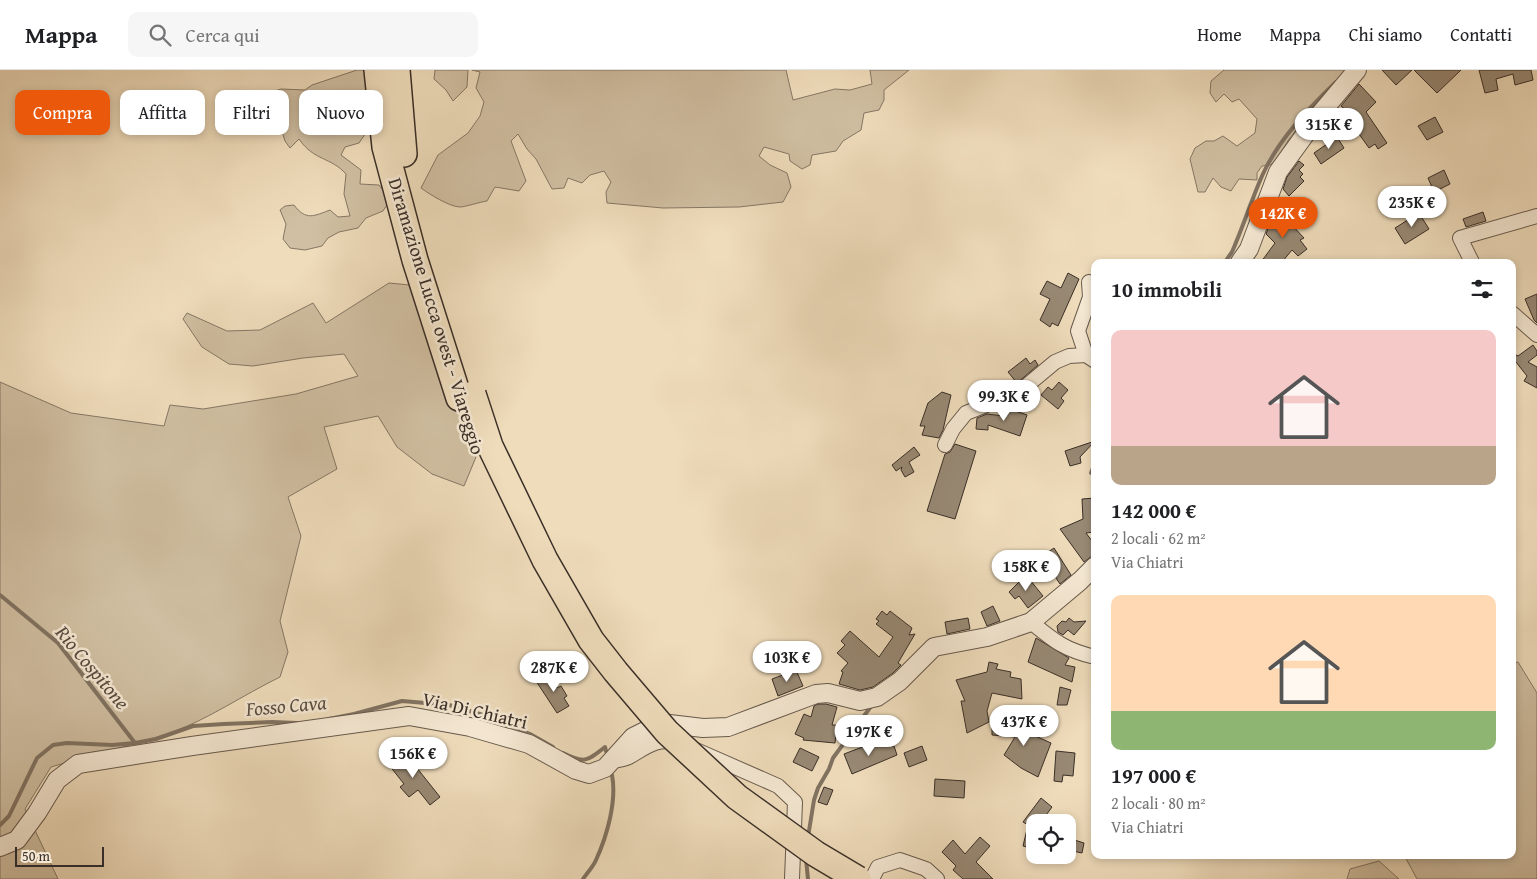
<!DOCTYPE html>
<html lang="it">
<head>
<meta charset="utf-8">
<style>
  body { margin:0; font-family:"Gentium Book Plus",serif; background:#f6f6f6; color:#202124; height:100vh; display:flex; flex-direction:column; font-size:19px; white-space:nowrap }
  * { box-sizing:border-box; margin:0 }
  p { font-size:16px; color:#757577 }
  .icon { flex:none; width:28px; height:28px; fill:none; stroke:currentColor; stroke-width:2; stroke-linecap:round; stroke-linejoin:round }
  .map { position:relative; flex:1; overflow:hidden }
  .details { position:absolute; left:1091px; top:189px; width:425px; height:600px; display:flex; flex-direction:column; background:#fff; border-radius:10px; box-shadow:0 2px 8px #0003 }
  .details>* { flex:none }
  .banner { position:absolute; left:15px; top:20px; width:475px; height:45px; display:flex; gap:10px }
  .fabs { position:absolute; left:1026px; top:744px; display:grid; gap:10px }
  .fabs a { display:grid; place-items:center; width:50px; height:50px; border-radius:10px; background:#fff; box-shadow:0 2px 8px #0003; font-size:25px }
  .scale { position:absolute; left:15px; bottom:12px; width:89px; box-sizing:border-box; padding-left:5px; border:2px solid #3a2f28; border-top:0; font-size:14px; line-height:18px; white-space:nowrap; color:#3a2f28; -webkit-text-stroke:4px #f5e8d3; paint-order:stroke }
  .price { position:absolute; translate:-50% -42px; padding:0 11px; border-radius:18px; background:#fff; color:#222; font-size:16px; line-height:32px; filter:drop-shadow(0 1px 2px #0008) }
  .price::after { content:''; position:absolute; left:50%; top:30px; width:15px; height:11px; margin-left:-8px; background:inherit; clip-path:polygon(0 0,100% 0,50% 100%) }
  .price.on { background:#ea580c; color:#fff }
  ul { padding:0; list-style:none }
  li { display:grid; align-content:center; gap:10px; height:265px; padding:0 20px }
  li span { display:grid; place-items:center; height:155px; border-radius:10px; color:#555 }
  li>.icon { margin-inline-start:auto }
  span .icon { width:90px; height:90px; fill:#fffc; stroke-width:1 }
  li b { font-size:21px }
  h2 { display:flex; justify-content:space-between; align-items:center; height:60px; padding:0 20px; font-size:21px }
  .tag { padding:0 18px; border-radius:10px; background:#fff; box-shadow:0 2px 8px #0003; font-size:18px; line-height:45px }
  .tag.on { background:#ea580c; color:#fff }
  header { display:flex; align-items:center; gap:30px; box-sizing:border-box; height:70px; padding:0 25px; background:#fff; border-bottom:1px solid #e0e0e0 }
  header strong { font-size:24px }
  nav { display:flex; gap:28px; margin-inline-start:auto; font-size:18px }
  .search { width:350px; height:45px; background:#f6f6f6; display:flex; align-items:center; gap:12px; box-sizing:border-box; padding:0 18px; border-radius:10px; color:#757577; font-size:19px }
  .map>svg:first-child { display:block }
  .green { fill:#d0bfa2; stroke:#857765 }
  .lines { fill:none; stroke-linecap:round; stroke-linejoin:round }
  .stream { stroke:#817362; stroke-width:4 }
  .building { fill:#988974; stroke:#3a2f28 }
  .minor-casing { stroke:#675a4d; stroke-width:16 }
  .tertiary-casing { stroke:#675a4d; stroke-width:20 }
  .motorway-casing { stroke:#3a2f28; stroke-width:28 }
  .minor { stroke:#f5e8d3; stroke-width:14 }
  .tertiary { stroke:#f5e8d3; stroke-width:18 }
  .motorway { stroke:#efdcbb; stroke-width:25 }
  .motorway-bridge-casing { stroke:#3a2f28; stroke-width:28; stroke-linecap:butt }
  .motorway-bridge { stroke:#efdcbb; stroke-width:25 }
  .labels { text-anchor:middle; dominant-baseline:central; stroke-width:5; stroke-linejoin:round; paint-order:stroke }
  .street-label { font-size:19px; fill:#3a2f28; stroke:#f5e8d3 }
  .water-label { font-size:20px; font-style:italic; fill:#584c40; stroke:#f5e8d3 }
</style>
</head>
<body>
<header>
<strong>Mappa</strong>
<div class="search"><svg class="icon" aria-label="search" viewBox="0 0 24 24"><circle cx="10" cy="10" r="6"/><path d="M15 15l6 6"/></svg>Cerca qui</div>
<nav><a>Home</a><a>Mappa</a><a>Chi siamo</a><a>Contatti</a></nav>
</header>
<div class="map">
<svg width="1537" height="809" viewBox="0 0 1537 809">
  <rect width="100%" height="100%" fill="#efdcbb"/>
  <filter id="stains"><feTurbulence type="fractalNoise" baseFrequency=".004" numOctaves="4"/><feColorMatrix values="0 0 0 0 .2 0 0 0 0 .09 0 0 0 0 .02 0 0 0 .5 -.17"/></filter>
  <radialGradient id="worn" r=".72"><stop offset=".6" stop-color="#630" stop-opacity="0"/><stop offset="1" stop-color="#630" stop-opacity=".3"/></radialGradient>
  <g class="green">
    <path d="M357,0H370L376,42L370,57L359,73L345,77L341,85L361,100L360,114L379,115L390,130L383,141L366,148L358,158L339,162L328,168L322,176L305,180L290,178L283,169L286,154L280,140L285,136L294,135C306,151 314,146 330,140L338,147L350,146L344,124L346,104C331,87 314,91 299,69L290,78L285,71L280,55L270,48L263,36L268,23L281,19L305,20L312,15Z"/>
    <path d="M435,0H468L467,17L453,31L446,20L434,9Z"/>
    <path d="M472,0H786L793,30L835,19L850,20L872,14L870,0H909L884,20V30L879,40L864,43L861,60L843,71L836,81L812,85L810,95L802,99L790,91L789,84L764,77L759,86L770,95L787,103L791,117L783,132L739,137L663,138L607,133L606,122L611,112L604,101L590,105L582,113L568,108L564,118L552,119L536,89L527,79L518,64L511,71L526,111L519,121L495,117L487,131C480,132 465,137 460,137C450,137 429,124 421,118L438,85L468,63L480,46L484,32L476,18L480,2Z"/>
    <path d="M1224,0H1349L1328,21L1289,69L1276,91L1270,95L1262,96L1257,103V110L1239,109L1231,121L1221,117L1213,108L1205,122H1198L1190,89L1195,78L1206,71H1214L1223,66L1237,76L1255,63L1257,49L1239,29L1232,32L1224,24L1216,32L1210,23L1211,11Z"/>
    <path d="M389,213L410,215L476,387L464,416L432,404L397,377L378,346L324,357L337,399L288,427L301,466L280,551L288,582L280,607C243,625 209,649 170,663C131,676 90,685 51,697L25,739L58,809H0V312L71,343L164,356L170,335L203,339L296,324L358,306L344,284L303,288L253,296L229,294L202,277L183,249L187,243L227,261L260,260L313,233L326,253Z"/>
    <path d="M1518,592L1537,623V809H1417L1404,785H1512V593Z"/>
    <path d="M1379,791L1399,809H1347L1350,799Z"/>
  </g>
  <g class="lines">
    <g class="stream">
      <path d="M1225,192L1232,182C1243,157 1251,131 1262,106C1278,70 1308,39 1336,12"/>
      <path d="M1091,403L1095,393"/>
      <path d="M0,525L58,573L135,673"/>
      <path d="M329,649L354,644L402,631L449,635L490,647L530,664L553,677"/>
      <path d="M563,683C585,694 587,691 605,677L606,681"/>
      <path d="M0,755L9,746L37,688L53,675L67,673L112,675L135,673L156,669L193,656L224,654L272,652L297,653"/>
      <path d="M808,767L814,730L818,718L829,699L833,688L872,635"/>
      <path d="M806,789L808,809"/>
      <path d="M583,809C587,803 593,797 596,790C607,766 617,731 612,705"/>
    </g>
  </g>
  <g class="building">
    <path d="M1382,0H1412L1396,15Z"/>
    <path d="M1414,0H1461L1437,23Z"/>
    <path d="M1479,0H1531L1533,10L1515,15L1513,4L1496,9L1498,20L1485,23Z"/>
    <path d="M1359,14L1376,32L1366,42L1387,73L1378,79L1375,74L1369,78L1354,57L1361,52L1341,36Z"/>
    <path d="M1435,47L1443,62L1427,70L1418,56Z"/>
    <path d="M1337,67L1344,78L1321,94L1314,83Z"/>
    <path d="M1299,91L1304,95L1299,100L1303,104L1300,107L1304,111L1289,126L1283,119L1287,107Z"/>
    <path d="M1444,100L1450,114L1434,122L1428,108Z"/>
    <path d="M1276,138L1304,168L1300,170L1307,179L1298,186L1292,180L1282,192H1261L1275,173L1266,164Z"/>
    <path d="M1483,142L1486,151L1466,157L1463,149Z"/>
    <path d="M1419,143L1429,159L1405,174L1395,158Z"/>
    <path d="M1068,203L1079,209L1058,256L1052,253L1050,257L1040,250L1050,229L1040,224L1047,211L1061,218Z"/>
    <path d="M1537,224V253L1534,250L1525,229Z"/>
    <path d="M1533,275L1537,281V285L1528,292L1537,297V318L1524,311L1527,306L1512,287V283L1518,286Z"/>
    <path d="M1026,288L1030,294L1035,290L1038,295L1017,313L1008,302Z"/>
    <path d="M1059,312L1068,320L1061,328L1064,331L1058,339L1041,325L1048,317L1052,320Z"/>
    <path d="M942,322L951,325L943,360L939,368L922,365L925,356H920L928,333Z"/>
    <path d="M1007,338L1027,345L1020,366L988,355V360L976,359L977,348L987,344L1004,346Z"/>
    <path d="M1095,371L1080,387L1081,393L1070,396L1065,381Z"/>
    <path d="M955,374L976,381L955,449L927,441L945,384L950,382Z"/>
    <path d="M914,377L920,385L909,392L914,402L905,407L901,400L902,397L896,401L892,395Z"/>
    <path d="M1095,428V462L1086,463L1095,475V486H1092L1084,492L1060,459L1083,449L1082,429Z"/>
    <path d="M1054,478L1071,505L1060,514L1048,496L1045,498L1038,489Z"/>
    <path d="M1026,505L1043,526L1028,538L1019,526L1015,529L1009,522Z"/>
    <path d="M993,536L1000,551L987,556L981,542Z"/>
    <path d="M882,541L887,545L890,541L912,558L909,565L915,564L898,593L901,595L893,603L873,617L860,620L839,614L843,602L841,601L848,593L837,583L845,575L841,571L850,561L879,587L893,567L876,554L879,551L876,549Z"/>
    <path d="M968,548L970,559L947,564L945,552Z"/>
    <path d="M1069,548L1074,552L1086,551L1074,565L1068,560L1063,565L1058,562L1057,556L1062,551L1066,552Z"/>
    <path d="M1036,568L1069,588L1065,595L1075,597L1072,612L1028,592Z"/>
    <path d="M989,592L998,594L996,599L1011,602L1010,607L1021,609L1022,629L992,623L987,641L989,652L967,663L961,631H965L956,610L987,602Z"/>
    <path d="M796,600L803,616L778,626L772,609Z"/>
    <path d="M553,605L557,618L561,616L567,626L564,628L569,636L557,643L536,611Z"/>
    <path d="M1060,617L1071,620L1067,635H1057Z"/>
    <path d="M818,634H826L837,637L832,655H837L835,673L803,670L804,668L795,664L804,644L811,647L814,636Z"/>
    <path d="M992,653L1023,655L1022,660L1051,673L1038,707L1021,698L1004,685L1015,667L992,665Z"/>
    <path d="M865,676H894L897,685L852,704L844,684Z"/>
    <path d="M922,676L927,690L909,697L904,683Z"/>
    <path d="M800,678L819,687L812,701L793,692Z"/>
    <path d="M1056,681L1075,683L1073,706L1063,705L1062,712L1054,711Z"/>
    <path d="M405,683L440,727L430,735L418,720L409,727L400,717L404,714L389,695Z"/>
    <path d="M935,709L965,711L964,728L934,726Z"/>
    <path d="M824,717L833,720L827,735L818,732Z"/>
    <path d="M1041,728L1052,737L1041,752H1035V779L1023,776L1028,755L1023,752Z"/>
    <path d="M980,767L990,776L976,792L993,809H963L953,800L956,796L942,782L953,770L965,784Z"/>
    <path d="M1068,768L1084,773L1082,783L1068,780Z"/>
  </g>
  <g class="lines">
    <g class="minor-casing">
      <g id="minor">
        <path d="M1472,192L1460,168L1537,146"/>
        <path d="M1512,243L1537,265"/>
        <path d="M1086,285L1078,261L1090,227L1089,212"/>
        <path d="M945,375L953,359L966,343L1019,322L1055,292L1069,286L1086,285L1095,291"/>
        <path d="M1031,552C1054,571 1065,580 1095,587"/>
        <path d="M696,680L778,716L795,732L792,809"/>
        <path d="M610,692C616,690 623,690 629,687C645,678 657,667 676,673"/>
        <path d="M872,809L878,797L900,790L926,799L937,809"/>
      </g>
    </g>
    <g class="tertiary-casing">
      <g id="tertiary">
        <path d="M1240,192L1249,179L1278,102L1320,44L1357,0"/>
        <path d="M0,777L17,770L37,743L57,710L78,694L192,676L409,646L470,657L529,674L576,700L589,704L605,698L633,667L661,653L703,658L728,657L816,624L828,623L860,631L877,627L900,611L934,577L987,567L1031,552L1080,511L1095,496"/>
      </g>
    </g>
    <g class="motorway-casing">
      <g id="motorway">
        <path d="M377,0L385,77L415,190L459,328"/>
        <path d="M397,0L404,84"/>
      </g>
    </g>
    <use href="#minor" class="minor"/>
    <use href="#tertiary" class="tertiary"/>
    <use href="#motorway" class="motorway"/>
    <g class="motorway-bridge-casing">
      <path id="motorway-bridge" d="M473,324L490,376L545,490L591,570L616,602L667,662L737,727L816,784L858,809"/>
    </g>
    <use href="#motorway-bridge" class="motorway-bridge"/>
  </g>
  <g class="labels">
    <g class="street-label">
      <text transform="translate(437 246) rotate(73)">Diramazione Lucca ovest - Viareggio</text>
      <text transform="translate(475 640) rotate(13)">Via Di Chiatri</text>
    </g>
    <g class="water-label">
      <text transform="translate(93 597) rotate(50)">Rio Cospitone</text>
      <text transform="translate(286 635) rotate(-5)">Fosso Cava</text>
    </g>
  </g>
  <rect width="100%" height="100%" filter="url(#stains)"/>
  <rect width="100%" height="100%" fill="url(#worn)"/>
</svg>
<div class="fabs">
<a><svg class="icon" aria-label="locate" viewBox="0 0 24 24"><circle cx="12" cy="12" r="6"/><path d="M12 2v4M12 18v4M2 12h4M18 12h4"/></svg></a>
</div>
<div class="scale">50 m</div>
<b class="price" style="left:1329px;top:80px">315K €</b>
<b class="price" style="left:1412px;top:158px">235K €</b>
<b class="price on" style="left:1283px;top:169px">142K €</b>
<b class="price" style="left:1004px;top:352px">99.3K €</b>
<b class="price" style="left:1026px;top:522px">158K €</b>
<b class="price" style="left:787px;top:613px">103K €</b>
<b class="price" style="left:554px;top:623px">287K €</b>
<b class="price" style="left:1024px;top:677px">437K €</b>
<b class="price" style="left:869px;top:687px">197K €</b>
<b class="price" style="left:413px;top:709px">156K €</b>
<div class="banner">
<a class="tag on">Compra</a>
<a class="tag">Affitta</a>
<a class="tag">Filtri</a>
<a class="tag">Nuovo</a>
</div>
<section class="details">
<h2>10 immobili<svg class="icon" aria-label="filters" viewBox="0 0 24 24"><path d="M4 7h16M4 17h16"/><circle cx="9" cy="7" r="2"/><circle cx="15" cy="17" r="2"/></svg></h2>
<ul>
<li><span style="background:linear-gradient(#f6c9c9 75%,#b9a48a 0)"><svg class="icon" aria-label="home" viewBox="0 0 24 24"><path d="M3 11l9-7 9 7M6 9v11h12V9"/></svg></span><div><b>142 000 €</b><p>2 locali · 62 m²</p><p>Via Chiatri</p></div></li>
<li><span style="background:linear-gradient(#ffd9b3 75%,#8fb573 0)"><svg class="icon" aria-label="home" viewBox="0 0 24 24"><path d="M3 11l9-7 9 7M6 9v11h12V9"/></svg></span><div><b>197 000 €</b><p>2 locali · 80 m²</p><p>Via Chiatri</p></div></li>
</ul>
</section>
</div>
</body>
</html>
